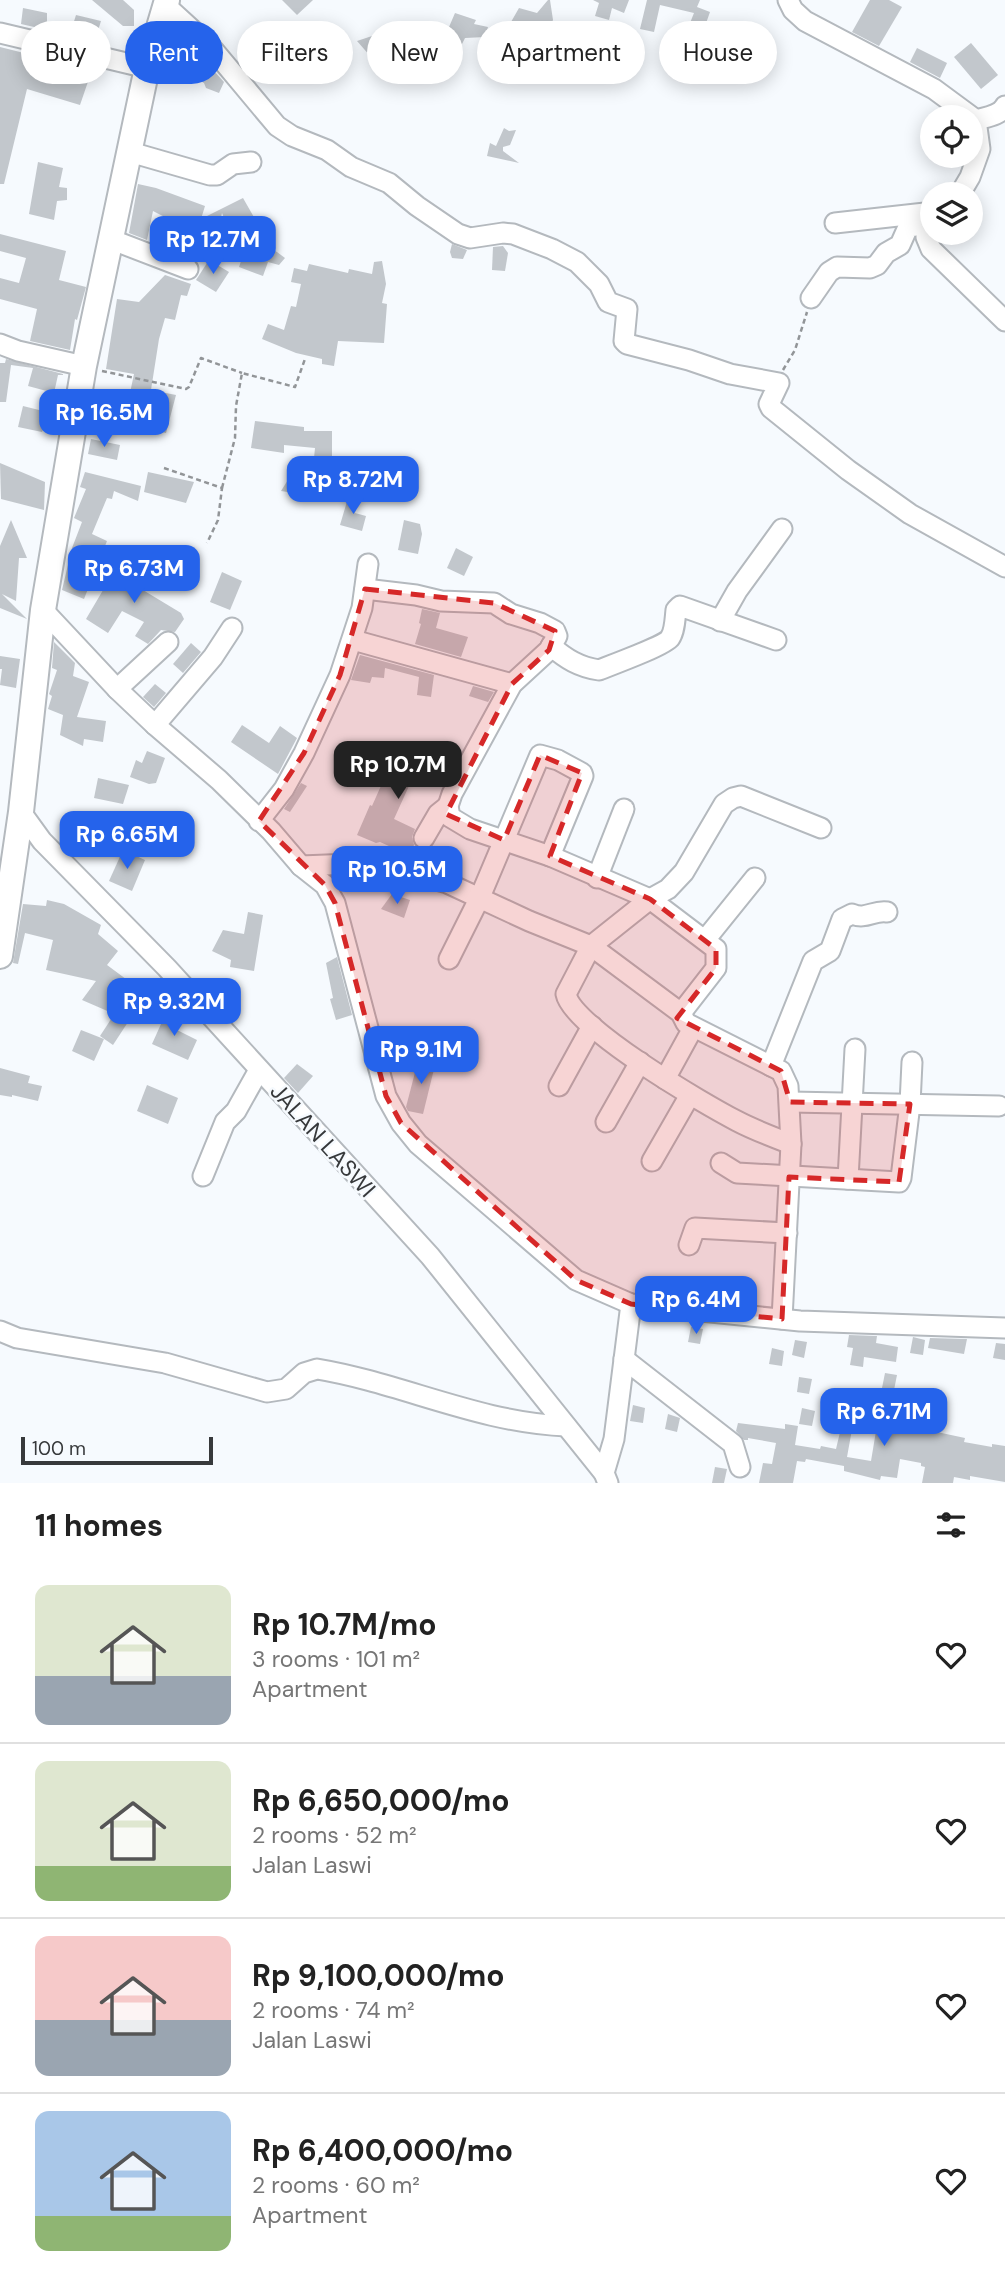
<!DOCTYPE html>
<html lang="en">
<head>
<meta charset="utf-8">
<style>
  body { margin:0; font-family:"DM Sans",sans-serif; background:#f2f2f2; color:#222; height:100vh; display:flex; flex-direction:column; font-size:26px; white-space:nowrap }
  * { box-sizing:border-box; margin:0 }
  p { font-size:23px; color:#767676 }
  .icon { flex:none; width:38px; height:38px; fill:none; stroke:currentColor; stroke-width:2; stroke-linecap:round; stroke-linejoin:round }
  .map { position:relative; height:1483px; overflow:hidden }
  .panel { display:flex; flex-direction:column; background:#fff; flex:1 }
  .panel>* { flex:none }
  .hud { position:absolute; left:21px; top:21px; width:964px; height:63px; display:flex; gap:14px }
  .buttons { position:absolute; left:920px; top:105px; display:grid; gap:14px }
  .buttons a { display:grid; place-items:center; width:63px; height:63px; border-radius:50%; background:#fff; box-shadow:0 4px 18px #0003; font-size:35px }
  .scale { position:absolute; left:21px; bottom:18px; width:192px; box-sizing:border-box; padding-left:7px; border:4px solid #37393b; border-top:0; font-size:19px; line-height:24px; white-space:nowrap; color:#37393b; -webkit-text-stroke:5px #f6fafe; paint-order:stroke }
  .price { position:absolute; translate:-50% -60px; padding:0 16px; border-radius:14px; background:#2563eb; color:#fff; font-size:23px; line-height:46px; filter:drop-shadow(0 2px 4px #0008) }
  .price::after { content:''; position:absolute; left:50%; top:42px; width:21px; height:16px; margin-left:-10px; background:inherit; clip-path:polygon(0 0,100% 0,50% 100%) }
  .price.selected { background:#222; color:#fff }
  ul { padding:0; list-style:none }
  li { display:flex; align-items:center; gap:21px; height:175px; padding:0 35px }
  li+li { border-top:2px solid #e0e0e0 }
  li span { display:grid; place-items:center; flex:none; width:196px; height:140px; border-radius:14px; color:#555 }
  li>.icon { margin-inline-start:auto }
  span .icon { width:84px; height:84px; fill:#fffc; stroke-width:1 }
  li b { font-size:30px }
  h2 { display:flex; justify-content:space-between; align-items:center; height:84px; padding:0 35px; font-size:30px }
  .chip { padding:0 24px; border-radius:32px; background:#fff; box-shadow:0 4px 18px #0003; font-size:24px; line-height:63px }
  .chip.selected { background:#2563eb; color:#fff }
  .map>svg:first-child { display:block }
  .building { fill:#c2c7cc; fill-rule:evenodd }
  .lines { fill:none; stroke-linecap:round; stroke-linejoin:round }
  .minor-casing { stroke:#b4b9be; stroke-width:23 }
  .major-casing { stroke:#b4b9be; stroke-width:28 }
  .path { stroke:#929598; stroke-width:2.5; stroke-dasharray:5 3.5; stroke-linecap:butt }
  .minor { stroke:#fff; stroke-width:19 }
  .major { stroke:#fff; stroke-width:24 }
  .marked { fill:#d62828; fill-opacity:0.2; stroke:#d62828; stroke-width:5; stroke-dasharray:14 9; stroke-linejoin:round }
  .labels { text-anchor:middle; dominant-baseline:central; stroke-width:5; stroke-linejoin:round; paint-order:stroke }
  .street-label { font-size:23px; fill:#37393b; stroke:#f6fafe }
</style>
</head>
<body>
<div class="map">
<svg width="1005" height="1483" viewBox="0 0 1005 1483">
  <rect width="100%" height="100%" fill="#f6fafe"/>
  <g class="building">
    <path d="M92,0H123L134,10V26H123Z"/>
    <path d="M282,0H313L297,15Z"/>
    <path d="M548,0H550L553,20L546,35L529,31L527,40L516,38V35L511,33V22L519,8L537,13Z"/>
    <path d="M593,0H629L624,13L612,8L609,20L595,16L599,3Z"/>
    <path d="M647,0H700L697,7L710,12L704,29L690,23L694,13L660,5L654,32L640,29Z"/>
    <path d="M870,0H889L902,7L879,46L852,32Z"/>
    <path d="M23,8L47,13V25L43,29L21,24Z"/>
    <path d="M455,13L476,20L474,24L488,27L485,37L465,38L462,44L450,37L451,58L428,44L424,30L452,29L449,27Z"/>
    <path d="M76,15L101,21L94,43L69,37Z"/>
    <path d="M378,34L385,48L376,57H371L357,41Z"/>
    <path d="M971,43L998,75L981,89L954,57Z"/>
    <path d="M0,47L92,70L80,105L27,89L4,184H0Z"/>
    <path d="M917,48L947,63L940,78L910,62Z"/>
    <path d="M202,58L224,82L219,93L206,88L204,83L187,73Z"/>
    <path d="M539,58L550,65L558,67L556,79L533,70Z"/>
    <path d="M504,128L509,131L516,130L510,145L503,147V151L519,163L487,156L490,143L496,146Z"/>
    <path d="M38,162L63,168L59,187L67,188V200L57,201L54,220L29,214Z"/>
    <path d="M138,184L156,188L205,206L201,219L243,198L255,219L241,228L242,230L231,234L222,213L216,237L202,225L189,248L178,241L186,228L153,211L147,240L129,233Z"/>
    <path d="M0,234L66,251L59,280L86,287L77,320L75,319L70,350L30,341L37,309L0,299V278L19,283L26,258L0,251Z"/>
    <path d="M259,244L277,252L285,258L279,265L268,262L263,276L239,267L246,247Z"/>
    <path d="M452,244L467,250L463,259L452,258L450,252Z"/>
    <path d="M503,246L508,253L505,271L492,270L493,247Z"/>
    <path d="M209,260L229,272L216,292L196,280Z"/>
    <path d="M382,261L386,284L382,303L387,304L384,343L338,341L334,366L322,364V359L296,353L262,339L268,324L284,330L291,306L296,307L301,284L291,282L294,268L307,271L309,264L348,273L349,269L372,274L374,262Z"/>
    <path d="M165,275L191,284L187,296L181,295L175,320L165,318L159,339L151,390L176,395L166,433L121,422L124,406L127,407L134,374L106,369L117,299L139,302Z"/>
    <path d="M6,359L63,374V375H58L54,393L28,386L33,368L11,365L6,402H0V363H5Z"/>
    <path d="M23,406L51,413L42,432L18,427Z"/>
    <path d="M255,421L304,427V431H332V458L353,460V456L367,457L366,464L382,465V469H394L393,495L367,493L368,479L348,478L345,501L281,491L291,475L312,478L315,448L284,445V453L251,448Z"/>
    <path d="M91,439L120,445L117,460L88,454Z"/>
    <path d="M0,463L45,482L44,510L1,499Z"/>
    <path d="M85,472L141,486L138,501L114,491L112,499L107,498L92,534L107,541L84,599L62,590L72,548L82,522L74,518L86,489L80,487Z"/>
    <path d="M148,472L194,482L186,503L144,492Z"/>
    <path d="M348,498L358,501L355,513L366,516L362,531L340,525Z"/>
    <path d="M11,520L27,558H19L16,601L2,594L27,619L0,608V546Z"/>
    <path d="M404,520L420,524L422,534L418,554L398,550Z"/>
    <path d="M456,548L473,557L464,576L447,568Z"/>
    <path d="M136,553L147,559L133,584L181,613L184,619L175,632L161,630L148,644L135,636L144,622L122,611L108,633L86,619L109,580L116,583L129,559L132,560Z"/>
    <path d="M222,572L242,581L230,610L210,602Z"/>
    <path d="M422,609L440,613L436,628L468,637L461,657L415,644L421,624L419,623Z"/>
    <path d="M54,642L75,663L73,676L89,682L77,717L106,721L103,742L84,739L83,746L60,735L63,715L48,709L52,696L49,694L57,670L52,668Z"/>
    <path d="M191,643L201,652L183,673L173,664Z"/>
    <path d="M360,655L434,675L431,697L417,695L419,677L385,668L384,678L372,677L370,683L351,680Z"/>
    <path d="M0,656L20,659L16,688L0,685L2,669H0Z"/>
    <path d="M155,684L166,693L154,707L143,697Z"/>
    <path d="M473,686L494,692L488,702L469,696Z"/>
    <path d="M242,725L269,743L280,726L297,738L278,774L231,742Z"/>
    <path d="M419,741L431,747L434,743L449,750L442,765L435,762L430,772L418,766L394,819L415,829L412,837L414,845L409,855L380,842L376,843L357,835L370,805L372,806L388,770L401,776Z"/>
    <path d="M147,751L165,758L156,783L149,784L130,777L136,760L142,763Z"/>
    <path d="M98,778L129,785L123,804L94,798Z"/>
    <path d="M301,783L307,786L290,812L284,809Z"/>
    <path d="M123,850L145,860L132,891L109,881Z"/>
    <path d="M392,894L410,900L404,918L381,909Z"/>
    <path d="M47,900L64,904L101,925L98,934L118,951L107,965L134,985L112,1013L82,1000L96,981L46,970L53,940L25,933L18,964L13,963L23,904L46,906Z"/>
    <path d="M248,912L263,915L254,971L230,967L231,960L212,951L223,930L244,934Z"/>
    <path d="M337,957L352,1015L336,1020L330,999L333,998L326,963Z"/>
    <path d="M117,1010L130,1019L113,1045L100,1036Z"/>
    <path d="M166,1013L180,1019L175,1029L197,1040L188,1060L152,1044Z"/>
    <path d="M81,1030L104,1039L94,1061L72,1051Z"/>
    <path d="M419,1057L436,1061L423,1114L408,1111L406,1107Z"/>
    <path d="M297,1064L313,1076L298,1093L284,1078Z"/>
    <path d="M0,1068L30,1076L28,1083L42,1086L38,1101L12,1095V1097L0,1095Z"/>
    <path d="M147,1085L178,1098L168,1124L137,1111Z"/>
    <path d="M691,1327L703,1329L700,1344L688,1342Z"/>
    <path d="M849,1335L877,1336L876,1343L898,1347L896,1362L864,1357L863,1367L850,1365L853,1348L847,1347Z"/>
    <path d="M913,1337L925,1340L923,1355L910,1353Z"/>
    <path d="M930,1338L967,1339L964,1354L928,1348Z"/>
    <path d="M795,1340L807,1342L804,1358L792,1355Z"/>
    <path d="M996,1343L1005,1344V1360L993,1358Z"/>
    <path d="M772,1348L784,1351L782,1366L769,1364Z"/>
    <path d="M885,1373L897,1375L894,1390L882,1388Z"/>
    <path d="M799,1377L812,1379L809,1394L797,1392Z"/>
    <path d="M910,1398L942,1402L937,1432L965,1438L964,1442L992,1447V1444L1005,1446V1482L970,1476V1480L954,1477L953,1483H922L925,1467L921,1466V1463L900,1459L897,1478L881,1476L880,1480L844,1471V1466L806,1459L805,1462L797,1461L793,1483H759L763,1463L772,1464L776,1443L748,1438V1440H744L736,1431L738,1423L785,1429V1424L798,1426L795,1445L820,1449L821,1446L836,1449L846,1407L868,1412L869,1408L881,1410L880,1413L906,1418ZM857,1421L877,1425L871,1461L847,1457L853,1424L856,1425Z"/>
    <path d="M633,1405L645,1408L643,1423L630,1421Z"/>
    <path d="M802,1408L815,1411L812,1426L799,1424Z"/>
    <path d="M668,1414L680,1418L677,1432L665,1429Z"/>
    <path d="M715,1467L727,1469L724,1483H712Z"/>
  </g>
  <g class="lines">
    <g class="minor-casing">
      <g id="minor">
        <path d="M788,0L793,10L805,21L934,89L976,120C986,117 1000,116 1005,106"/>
        <path d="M165,5L211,47L277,126L292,136L327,150L351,167L389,183L417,206L458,234L470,238L503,233L513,234L552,249L577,262L599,284L608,302L627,309L624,341L627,344L689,360L730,374L779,383L769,404L771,408L848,470L910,514L1005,567"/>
        <path d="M0,33L147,68"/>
        <path d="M130,152L210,175H217L233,164L251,162"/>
        <path d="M960,194L970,177L980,149L976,120"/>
        <path d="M933,222L926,237L931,249L1005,321"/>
        <path d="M835,223L925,213"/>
        <path d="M110,239L188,269"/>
        <path d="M811,298L829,272L837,267L870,268L877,265L886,253L900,245L908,227L930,224"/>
        <path d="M0,344L18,351L84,366"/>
        <path d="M365,589L416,595L441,601L494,603L511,614L540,623L555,631L557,636L549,650L512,684L452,794L448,806L450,817L470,829L550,856L650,899L716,949V968L681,1013"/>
        <path d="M43,610L117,689L155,725L219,780L271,831L301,866L325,885L335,903L386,1096L401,1123L418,1144L576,1280L631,1304L800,1321L1005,1328"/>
        <path d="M720,621L737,591L782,529"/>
        <path d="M353,640L512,684"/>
        <path d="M551,646C566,659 579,667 599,670C609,666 666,645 670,638C675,631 675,618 676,610L680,606L776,640"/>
        <path d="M117,689L168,642"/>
        <path d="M155,725L213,657L232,628"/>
        <path d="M21,812L42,841L167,968L430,1256L604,1473L608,1483"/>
        <path d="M259,821L284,789L304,753L340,675L362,608L368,564"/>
        <path d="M424,838L438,814L448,806"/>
        <path d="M301,866L376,863L447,883L529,921L591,946L681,1013L686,1023L781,1071L788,1086L791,1144L782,1319"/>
        <path d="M597,878L624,809"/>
        <path d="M705,940L755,878"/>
        <path d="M449,959L480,897L540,755L558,760L582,773L583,776L550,856"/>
        <path d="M771,1066L813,961L830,951L842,919L852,914C866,920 873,910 887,912"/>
        <path d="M665,1079L693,1028"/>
        <path d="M559,1086L592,1026"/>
        <path d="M790,1102L999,1106"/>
        <path d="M606,1122L640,1062"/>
        <path d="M791,1144C773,1137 754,1130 737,1121C704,1104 572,1027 566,994L591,946L650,899L668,889L684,872L724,804L733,798L741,796L821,828"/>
        <path d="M652,1161L690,1095"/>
        <path d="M721,1163L737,1173L899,1182L901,1178L910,1104L912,1062"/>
        <path d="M203,1176L225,1122L236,1111L259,1070"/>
        <path d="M848,1179L855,1049"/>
        <path d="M689,1245L695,1228L787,1233"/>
        <path d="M0,1331L17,1338L165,1363L267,1392L286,1389L304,1373L317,1369C401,1383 480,1423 566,1426"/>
        <path d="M624,1359L733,1444L740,1467"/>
        <path d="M604,1473L614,1439L631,1304"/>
      </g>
    </g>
    <g class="major-casing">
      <path id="major" d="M0,956L21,812L43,610L84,366L147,68L167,0"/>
    </g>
    <g class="path">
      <path d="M783,370L795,350L807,312"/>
      <path d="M102,371L186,389L189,387L201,358L242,373"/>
      <path d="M164,468L222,488L218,520L207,543"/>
      <path d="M222,488L235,438L236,406L242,373L295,387L305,359"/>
    </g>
    <use href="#minor" class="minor"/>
    <use href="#major" class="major"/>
  </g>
  <path class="marked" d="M365,589L494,603L555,631L549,650L512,684L446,814L504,840L540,755L582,773L550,856L650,899L716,949V968L677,1018L781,1071L790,1102L910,1104L899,1182L789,1177L782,1319L631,1304L576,1280L401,1123L386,1096L335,903L325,885L259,821L304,753L340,675Z"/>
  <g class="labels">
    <g class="street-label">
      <text transform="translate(323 1140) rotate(48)">JALAN LASWI</text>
    </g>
  </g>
</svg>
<div class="buttons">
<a><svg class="icon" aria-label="locate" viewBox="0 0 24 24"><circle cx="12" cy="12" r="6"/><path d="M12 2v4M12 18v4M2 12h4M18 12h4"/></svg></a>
<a><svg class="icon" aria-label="layers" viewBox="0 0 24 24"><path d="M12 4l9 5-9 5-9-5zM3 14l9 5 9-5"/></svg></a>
</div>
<div class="scale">100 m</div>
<b class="price" style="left:213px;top:276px">Rp 12.7M</b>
<b class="price" style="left:104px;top:449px">Rp 16.5M</b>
<b class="price" style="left:353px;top:516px">Rp 8.72M</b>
<b class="price" style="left:134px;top:605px">Rp 6.73M</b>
<b class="price selected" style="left:398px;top:801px">Rp 10.7M</b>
<b class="price" style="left:127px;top:871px">Rp 6.65M</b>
<b class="price" style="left:397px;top:906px">Rp 10.5M</b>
<b class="price" style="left:174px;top:1038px">Rp 9.32M</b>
<b class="price" style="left:421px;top:1086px">Rp 9.1M</b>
<b class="price" style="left:696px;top:1336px">Rp 6.4M</b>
<b class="price" style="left:884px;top:1448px">Rp 6.71M</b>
<div class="hud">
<a class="chip">Buy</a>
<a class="chip selected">Rent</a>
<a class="chip">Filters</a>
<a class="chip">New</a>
<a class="chip">Apartment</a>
<a class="chip">House</a>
</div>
</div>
<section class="panel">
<h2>11 homes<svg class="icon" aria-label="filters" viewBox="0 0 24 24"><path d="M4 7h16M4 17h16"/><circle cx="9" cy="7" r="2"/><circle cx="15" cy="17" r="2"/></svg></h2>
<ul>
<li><span style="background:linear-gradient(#dfe7d0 65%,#9aa5b1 0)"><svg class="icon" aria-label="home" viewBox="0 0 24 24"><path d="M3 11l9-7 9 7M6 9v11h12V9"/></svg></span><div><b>Rp 10.7M/mo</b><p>3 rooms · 101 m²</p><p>Apartment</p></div><svg class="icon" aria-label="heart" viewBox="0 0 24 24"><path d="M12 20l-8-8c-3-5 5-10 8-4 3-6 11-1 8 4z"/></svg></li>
<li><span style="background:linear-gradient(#dfe7d0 75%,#8fb573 0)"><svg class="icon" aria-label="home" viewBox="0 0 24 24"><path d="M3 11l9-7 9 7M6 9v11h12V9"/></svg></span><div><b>Rp 6,650,000/mo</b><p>2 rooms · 52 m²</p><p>Jalan Laswi</p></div><svg class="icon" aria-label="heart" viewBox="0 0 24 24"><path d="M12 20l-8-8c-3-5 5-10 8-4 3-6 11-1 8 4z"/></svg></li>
<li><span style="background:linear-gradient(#f6c9c9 60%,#9aa5b1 0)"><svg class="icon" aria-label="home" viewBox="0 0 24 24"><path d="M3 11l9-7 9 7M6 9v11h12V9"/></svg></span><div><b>Rp 9,100,000/mo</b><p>2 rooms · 74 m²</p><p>Jalan Laswi</p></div><svg class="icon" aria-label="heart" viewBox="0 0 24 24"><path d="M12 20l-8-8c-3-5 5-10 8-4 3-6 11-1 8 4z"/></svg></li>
<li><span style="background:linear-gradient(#a9c7e8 75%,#8fb573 0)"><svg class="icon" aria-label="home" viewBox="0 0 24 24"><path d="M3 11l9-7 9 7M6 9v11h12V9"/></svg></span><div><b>Rp 6,400,000/mo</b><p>2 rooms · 60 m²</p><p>Apartment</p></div><svg class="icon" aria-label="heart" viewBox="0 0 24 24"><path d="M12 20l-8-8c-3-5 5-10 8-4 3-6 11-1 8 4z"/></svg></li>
</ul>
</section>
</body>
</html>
